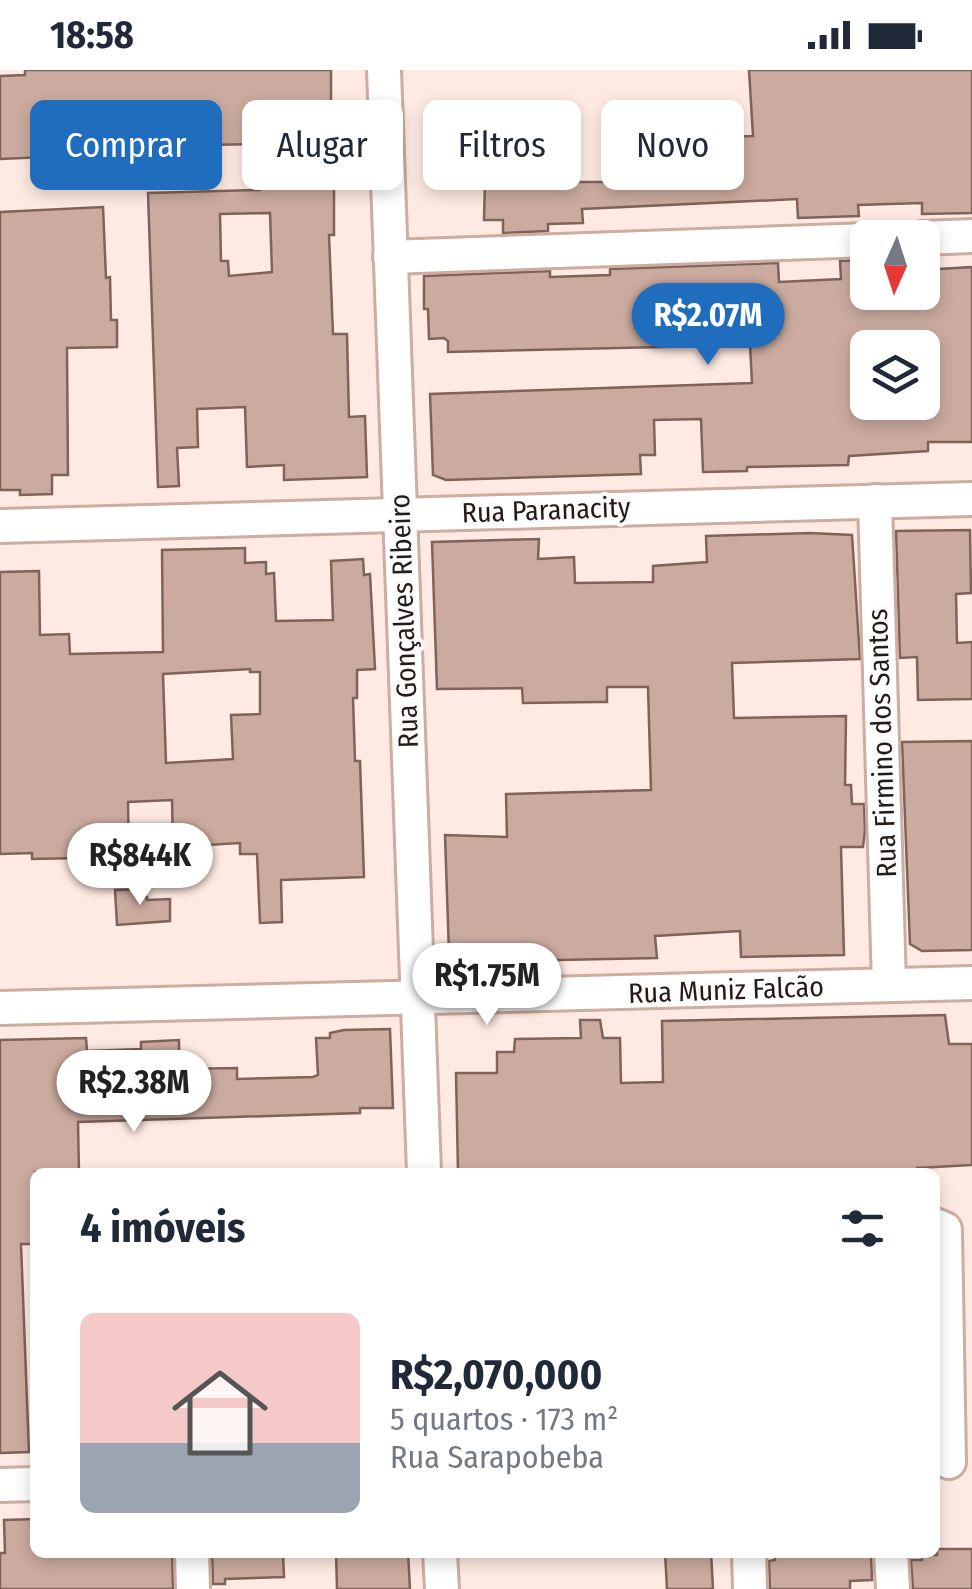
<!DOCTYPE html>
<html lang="pt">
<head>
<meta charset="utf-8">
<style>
  body { margin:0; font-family:"Fira Sans Condensed",sans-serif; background:#f2f2f3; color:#1f2937; height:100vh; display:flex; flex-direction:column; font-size:38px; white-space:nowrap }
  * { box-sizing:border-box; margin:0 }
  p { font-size:32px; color:#747a83 }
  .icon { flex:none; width:55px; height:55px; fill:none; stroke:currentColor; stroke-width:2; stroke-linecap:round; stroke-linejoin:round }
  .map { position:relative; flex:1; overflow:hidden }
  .sheet { position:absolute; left:30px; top:1098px; width:910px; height:390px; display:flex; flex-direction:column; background:#fff; border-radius:15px; box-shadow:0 5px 15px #0003 }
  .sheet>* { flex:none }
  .banner { position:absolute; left:30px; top:30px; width:912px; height:90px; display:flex; gap:20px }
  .needle { width:65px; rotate:183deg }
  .fabs { position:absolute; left:850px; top:150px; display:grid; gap:20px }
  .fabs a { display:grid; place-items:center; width:90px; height:90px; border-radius:15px; background:#fff; box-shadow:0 5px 15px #0003; font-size:50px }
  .price { position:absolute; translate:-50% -85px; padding:0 22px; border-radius:35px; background:#fff; color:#222; font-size:32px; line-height:65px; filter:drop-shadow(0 2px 5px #0008) }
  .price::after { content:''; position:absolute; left:50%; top:60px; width:30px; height:22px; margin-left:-15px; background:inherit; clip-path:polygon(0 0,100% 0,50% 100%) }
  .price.on { background:#206dbd; color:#fff }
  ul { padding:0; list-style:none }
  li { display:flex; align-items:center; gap:30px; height:250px; padding:0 50px }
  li+li { border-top:2px solid #e0e1e3 }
  li span { display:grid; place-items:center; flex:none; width:280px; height:200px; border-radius:15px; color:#555 }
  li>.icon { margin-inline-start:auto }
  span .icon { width:120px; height:120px; fill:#fffc; stroke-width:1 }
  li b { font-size:42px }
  h2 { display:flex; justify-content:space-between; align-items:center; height:120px; padding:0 50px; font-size:42px }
  .chip { padding:0 35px; border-radius:15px; background:#fff; box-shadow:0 5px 15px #0003; font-size:35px; line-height:90px }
  .chip.on { background:#206dbd; color:#fff }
  .status { display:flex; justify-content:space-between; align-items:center; height:70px; padding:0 50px; background:#fff; direction:ltr }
  .status svg { height:28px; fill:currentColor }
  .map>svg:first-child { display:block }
  .building { fill:#cbab9f; stroke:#806358; stroke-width:2.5; fill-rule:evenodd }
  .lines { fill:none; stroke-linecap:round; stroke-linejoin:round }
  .street-casing { stroke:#ccada0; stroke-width:38 }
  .street { stroke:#fff; stroke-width:32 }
  .labels { text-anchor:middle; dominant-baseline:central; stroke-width:8; stroke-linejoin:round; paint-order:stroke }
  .street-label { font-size:28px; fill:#261a16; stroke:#fcfcfc }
</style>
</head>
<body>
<div class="status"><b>18:58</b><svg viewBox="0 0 49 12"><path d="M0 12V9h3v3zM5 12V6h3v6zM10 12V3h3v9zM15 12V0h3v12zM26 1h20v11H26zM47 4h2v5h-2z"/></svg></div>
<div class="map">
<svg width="972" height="1519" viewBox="0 0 972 1519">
  <rect width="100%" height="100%" fill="#feeae2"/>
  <g class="building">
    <path d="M25,0H331V34H352L353,71H334V165H329L333,264H347L349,347L365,346L367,407L284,410V395L247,397L245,337L197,339L198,377L177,378L179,416L158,417L148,123L260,120V74L161,76L160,82L0,89V6L25,5ZM270,143L272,202L229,206L228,191H221L220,144Z"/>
    <path d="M749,0H972V143L922,144V133L858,135L859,146L798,148L797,129L582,139L583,153L548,154V161L503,163V150H484L485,112H629L628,70L753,66Z"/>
    <path d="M103,137L106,208L110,207L111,250H117V277L67,278L68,405H52V424L20,425V420H0V142Z"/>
    <path d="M868,190V222H922V200L972,197V372H928V381L849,386L848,395L747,397V401L703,402L701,349L654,350L655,385H640L641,404L446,410L433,405L430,324L752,313L750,275L448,282V271L444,268L429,269L428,239H424V206L550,201V207L610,205V199L778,193L779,212L841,209L840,191ZM868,278H922V332H868Z"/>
    <path d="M970,460L971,523L956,524L957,573L972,572V629L918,630L917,587L900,588L896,461Z"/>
    <path d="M810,463L852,465L860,589L732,593L734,648L846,646L845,715H851L852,734H864L865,761L863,777H841L844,885L741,887L740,861L655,866L657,888L457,892L449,884L445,765L507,767L506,724L651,720L648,617H607V632H597L523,633L522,618L437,619L432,472L539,469L538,489L574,487L575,513L653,512V496L707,492L706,466Z"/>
    <path d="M245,478V493L266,492V504L274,503L276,551L333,550L331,491L363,489L364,505L370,504L375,599L357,600V628H353L355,691H360L364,807L281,810L282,852L260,853L257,784H240V773L173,777L172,730L128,732L129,787L32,789V783L0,784V502L39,501L40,565L69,564L70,584L163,582L162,480ZM250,599V602H260V644L231,645L233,689L166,693L163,604Z"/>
    <path d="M972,671V880L922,881L910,874L902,672Z"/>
    <path d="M141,819V827H147V830L170,829V851L117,855L115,820Z"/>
    <path d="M945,945L949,974H972V1095L917,1098V1102H458L456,1003H497V982H514L515,969L581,968L580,950H600L603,968H620L621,1013L663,1012L662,951Z"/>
    <path d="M390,959L393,1038H360V1043L78,1052L79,1102H35V1174H21L29,1382L0,1383V970L86,968L87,981L141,979V972L179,970V999L237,998V1009L313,1007L318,1005L316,968H330V963L344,960Z"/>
    <path d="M35,1449V1482H172L173,1519H0V1483H5L4,1450Z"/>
    <path d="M937,1479H972V1519H913L911,1490H922V1485H937Z"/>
    <path d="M212,1482H283L284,1507L225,1509V1514H213Z"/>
    <path d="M336,1482H408L410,1519H337Z"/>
    <path d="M665,1482H711L713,1519H667Z"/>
    <path d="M774,1482H871L872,1510L850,1511V1519H770L769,1491L775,1490Z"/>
  </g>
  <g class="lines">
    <g class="street-casing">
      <g id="street">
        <path d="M384,0L424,1102"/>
        <path d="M922,168L972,166"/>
        <path d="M390,187L868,170"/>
        <path d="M875,431L889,915"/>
        <path d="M0,456L972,429"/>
        <path d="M0,938L972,913"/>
        <path d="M935,1155L945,1159L949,1392"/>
        <path d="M0,1415L35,1414"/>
        <path d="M192,1482L193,1519"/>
        <path d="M440,1482L442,1519"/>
        <path d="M749,1482L750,1519"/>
        <path d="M891,1482L893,1519"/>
      </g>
    </g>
    <use href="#street" class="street"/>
  </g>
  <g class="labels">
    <g class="street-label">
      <text transform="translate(546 440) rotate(-2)">Rua Paranacity</text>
      <text transform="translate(404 551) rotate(-92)">Rua Gonçalves Ribeiro</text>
      <text transform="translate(882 673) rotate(-92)">Rua Firmino dos Santos</text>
      <text transform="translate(726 920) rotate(-2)">Rua Muniz Falcão</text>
    </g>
  </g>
</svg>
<div class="fabs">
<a><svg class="needle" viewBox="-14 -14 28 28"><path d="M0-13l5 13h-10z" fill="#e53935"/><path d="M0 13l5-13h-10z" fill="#747a83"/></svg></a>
<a><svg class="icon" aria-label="layers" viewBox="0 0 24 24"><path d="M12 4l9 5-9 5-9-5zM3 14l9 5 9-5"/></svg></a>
</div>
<b class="price on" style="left:708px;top:298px">R$2.07M</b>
<b class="price" style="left:140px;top:838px">R$844K</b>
<b class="price" style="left:487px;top:958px">R$1.75M</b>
<b class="price" style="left:134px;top:1065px">R$2.38M</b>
<div class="banner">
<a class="chip on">Comprar</a>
<a class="chip">Alugar</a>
<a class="chip">Filtros</a>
<a class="chip">Novo</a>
</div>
<section class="sheet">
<h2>4 imóveis<svg class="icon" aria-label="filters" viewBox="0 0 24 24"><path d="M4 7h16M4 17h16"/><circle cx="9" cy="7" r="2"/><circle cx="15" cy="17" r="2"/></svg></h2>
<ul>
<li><span style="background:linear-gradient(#f6c9c9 65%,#9aa5b1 0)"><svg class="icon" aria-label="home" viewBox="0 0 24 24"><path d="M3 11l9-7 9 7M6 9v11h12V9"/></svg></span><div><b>R$2,070,000</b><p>5 quartos · 173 m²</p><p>Rua Sarapobeba</p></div></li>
</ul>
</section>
</div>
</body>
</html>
